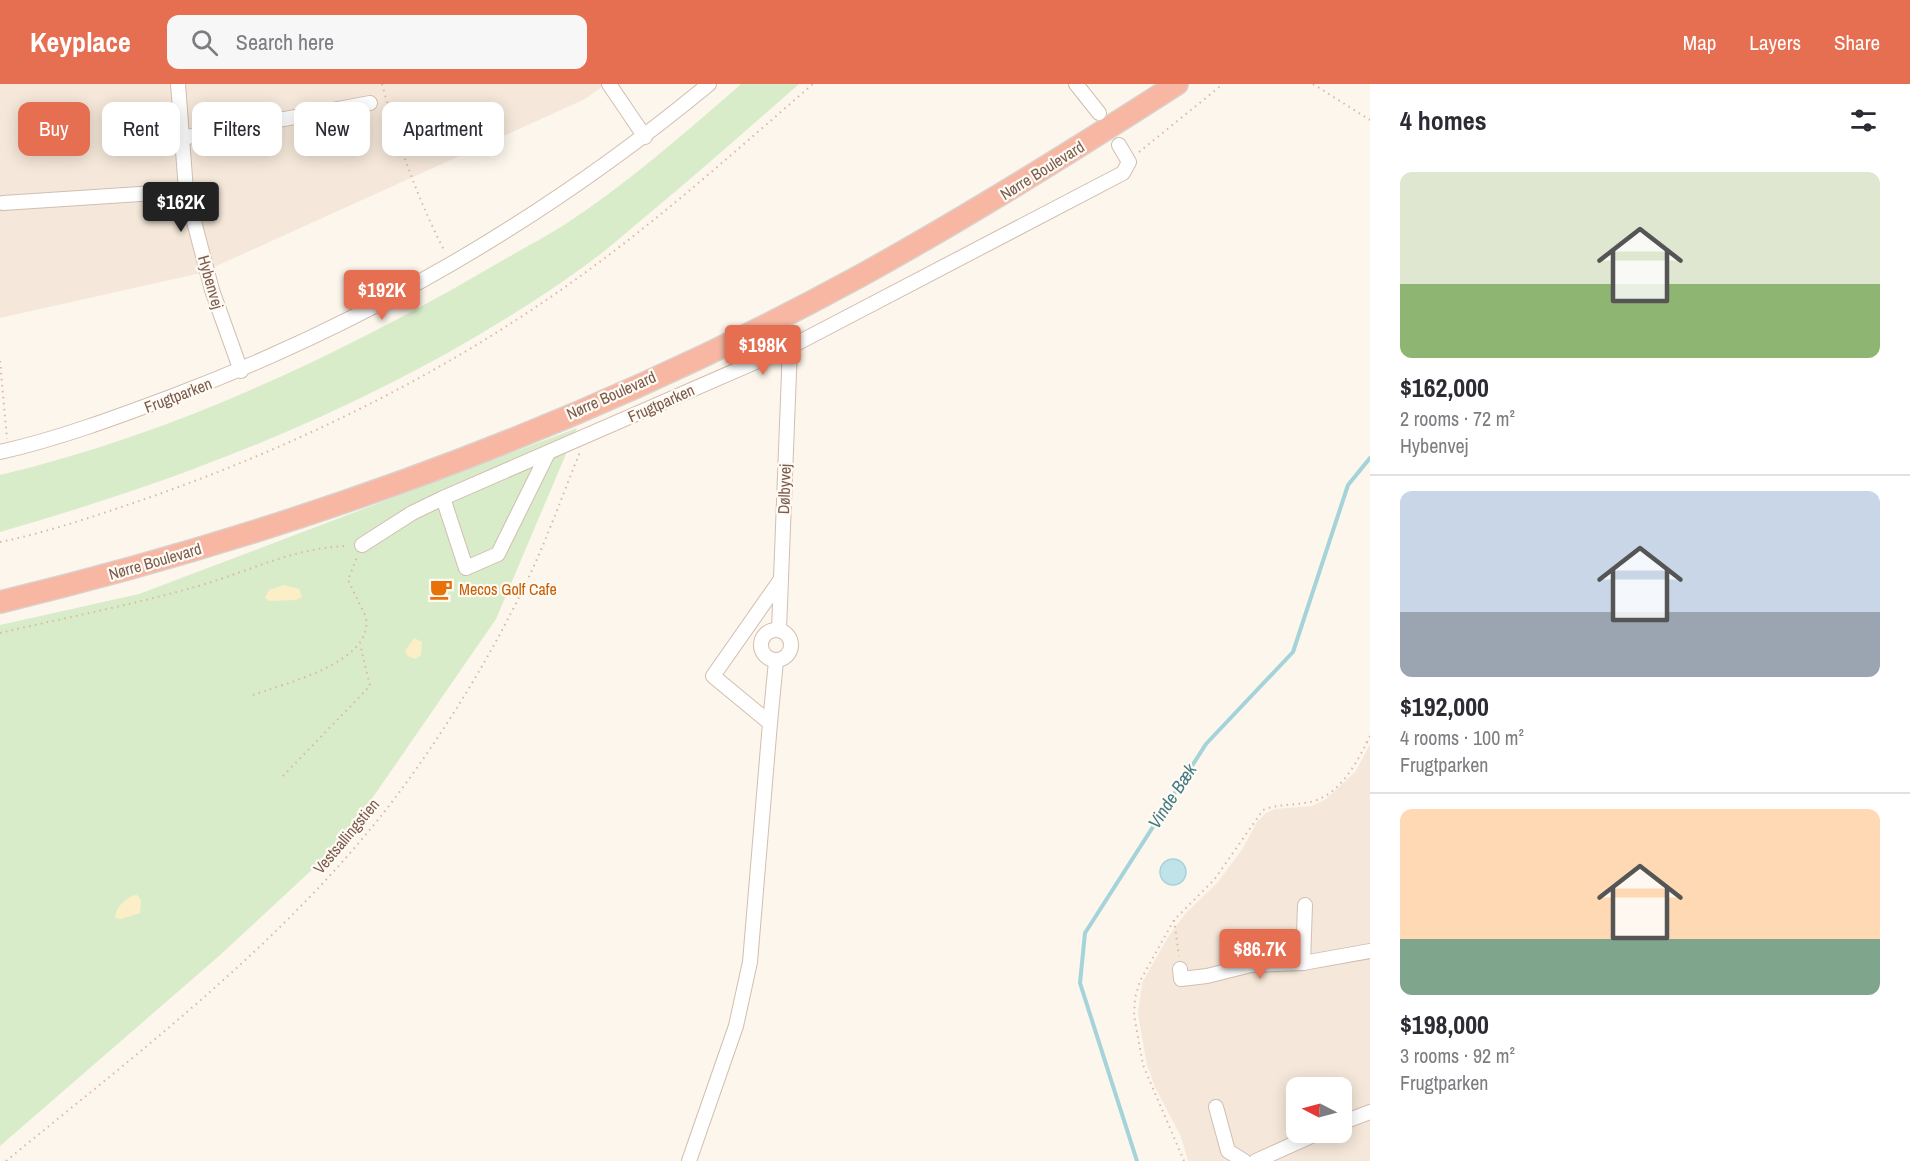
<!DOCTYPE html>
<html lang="en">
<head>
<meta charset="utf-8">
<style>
  body { margin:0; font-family:"Archivo Narrow",sans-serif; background:#f7f7f7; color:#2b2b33; height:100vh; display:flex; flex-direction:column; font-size:22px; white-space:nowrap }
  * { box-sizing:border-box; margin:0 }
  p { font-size:20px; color:#7c7c81 }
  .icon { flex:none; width:33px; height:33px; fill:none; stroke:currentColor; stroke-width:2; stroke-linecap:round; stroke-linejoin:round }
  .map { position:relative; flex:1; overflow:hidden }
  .panel { display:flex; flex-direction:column; background:#fff; width:540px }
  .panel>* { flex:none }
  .guide { position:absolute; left:18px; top:18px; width:570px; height:54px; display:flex; gap:12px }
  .needle { width:39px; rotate:276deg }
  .buttons { position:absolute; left:1286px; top:993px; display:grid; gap:12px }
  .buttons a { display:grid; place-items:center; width:66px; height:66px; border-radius:12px; background:#fff; box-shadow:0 3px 15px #0003; font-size:30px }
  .price { position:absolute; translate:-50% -51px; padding:0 14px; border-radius:6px; background:#e76f51; color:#fff; font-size:20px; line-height:39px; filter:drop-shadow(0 2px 3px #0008) }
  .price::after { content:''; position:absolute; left:50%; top:36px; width:18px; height:14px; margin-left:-9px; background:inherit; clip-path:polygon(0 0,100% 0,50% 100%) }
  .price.active { background:#222; color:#fff }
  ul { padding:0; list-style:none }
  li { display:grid; align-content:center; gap:12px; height:318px; padding:0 30px }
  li+li { border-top:2px solid #e1e1e2 }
  li span { display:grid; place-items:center; height:186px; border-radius:12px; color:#555 }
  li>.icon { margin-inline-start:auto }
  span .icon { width:108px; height:108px; fill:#fffc; stroke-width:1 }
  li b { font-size:26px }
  h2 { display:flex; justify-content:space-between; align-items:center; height:72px; padding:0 30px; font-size:26px }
  .chip { padding:0 21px; border-radius:12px; background:#fff; box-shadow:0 3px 15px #0003; font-size:21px; line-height:54px }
  .chip.active { background:#e76f51; color:#fff }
  header { display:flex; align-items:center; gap:36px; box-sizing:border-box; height:84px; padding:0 30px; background:#e76f51; color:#fff }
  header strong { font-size:28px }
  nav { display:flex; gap:33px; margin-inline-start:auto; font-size:21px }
  .search { width:420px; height:54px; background:#f7f7f7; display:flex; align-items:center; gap:15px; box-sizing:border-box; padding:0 21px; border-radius:12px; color:#7c7c81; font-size:22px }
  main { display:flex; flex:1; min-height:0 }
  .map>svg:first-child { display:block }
  .residential { fill:#f5e8da; fill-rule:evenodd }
  .green { fill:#d8ecc9 }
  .sand { fill:#fcefc7 }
  .water { fill:#bfe3e8; stroke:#a5d3da; stroke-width:1.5 }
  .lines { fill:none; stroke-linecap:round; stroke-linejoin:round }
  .stream { stroke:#a5d3da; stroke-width:4 }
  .minor-casing { stroke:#d1beb0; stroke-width:16 }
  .highway-casing { stroke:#dad1cd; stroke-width:24 }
  .path { stroke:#d9b8a5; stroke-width:2; stroke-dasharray:1.5 4.5; stroke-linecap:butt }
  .minor { stroke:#fff; stroke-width:14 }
  .highway { stroke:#f7b7a3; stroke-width:21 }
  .labels { text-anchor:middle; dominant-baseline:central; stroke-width:4.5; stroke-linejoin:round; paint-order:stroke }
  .street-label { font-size:16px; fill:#7a5c4d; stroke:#fffaf3 }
  .food-label { font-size:16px; fill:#c56008; stroke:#fffaf3; text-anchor:start }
  .water-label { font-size:18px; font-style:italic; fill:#437c86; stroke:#fffaf3 }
</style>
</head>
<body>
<header>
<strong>Keyplace</strong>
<div class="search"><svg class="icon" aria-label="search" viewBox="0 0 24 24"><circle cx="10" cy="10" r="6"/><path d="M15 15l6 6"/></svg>Search here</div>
<nav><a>Map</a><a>Layers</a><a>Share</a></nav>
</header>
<main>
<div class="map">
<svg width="1370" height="1077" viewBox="0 0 1370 1077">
  <rect width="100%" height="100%" fill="#fdf6ec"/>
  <g class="residential">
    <path d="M0,0H606L585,15L201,189L0,234Z"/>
    <path d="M1370,660V1077H1188L1181,1053L1155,1003L1147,981L1138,930L1142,899L1168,853L1185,830L1218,798L1243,764L1257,738L1266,729L1275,725L1312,722L1326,715L1356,687ZM1296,1004H1341V1048H1296Z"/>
  </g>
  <g class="green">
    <path d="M741,0H799C750,43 701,86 651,128C631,144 611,163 590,178C415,306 207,389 0,448V391C168,351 325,278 474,193C504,175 535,159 564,141C627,100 685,49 741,0Z"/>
    <path d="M577,344L496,535L342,758L219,872L0,1062V541L139,510Z"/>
  </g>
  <g class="sand">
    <path d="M284,501L299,505L302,513L296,516L269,517L265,514L269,506Z"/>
    <path d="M414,554L422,558L421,571L416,575L408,572L405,567Z"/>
    <path d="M137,811L141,816L140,829L121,835L115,834C115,824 127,812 137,811Z"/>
  </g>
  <circle class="water" cx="1173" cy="788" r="13"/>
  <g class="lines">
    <path class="stream" d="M1137,1077L1080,899L1085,849L1206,660L1293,568L1348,401L1370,374"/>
    <g class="minor-casing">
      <g id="minor">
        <path d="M178,0L186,107L212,206L241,287"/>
        <path d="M609,0L645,53"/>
        <path d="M1076,0L1099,29"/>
        <path d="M182,54L370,19"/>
        <path d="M3,119L186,107"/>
        <path d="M0,368C58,355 117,333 173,312C369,238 548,133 709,0"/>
        <path d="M443,414L466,484L498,470L548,369"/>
        <path d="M362,461L412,429L443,414L790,263L1123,89L1129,78L1119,61"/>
        <path d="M779,546L790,263"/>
        <circle cx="776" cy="561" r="15"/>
        <path d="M770,639L776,577"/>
        <path d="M1303,879L1305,821"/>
        <path d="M1180,885L1181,895L1207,892L1251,881L1303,879L1370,867"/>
        <path d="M1323,1001L1324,1004"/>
        <path d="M1216,1023L1228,1067L1244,1077"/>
        <path d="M1341,1039L1370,1028"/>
        <path d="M689,1077L736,942L750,878L770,639L713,592L781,495"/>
        <path d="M1256,1077L1320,1048"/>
      </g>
    </g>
    <g class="highway-casing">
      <path id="highway" d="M0,518C298,446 591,339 860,192C969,132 1073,67 1177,0"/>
    </g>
    <g class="path">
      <path d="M382,0C398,59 417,114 445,168"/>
      <path d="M1313,0L1370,36"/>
      <path d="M1139,68L1223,0"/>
      <path d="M0,277L7,355"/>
      <path d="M0,458C49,448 98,431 145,415C303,360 456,284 590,185C668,128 740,63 813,0"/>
      <path d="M0,549C63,534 128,522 191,504C244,490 293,463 348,462"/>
      <path d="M253,611C285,599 374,579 366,533L348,496L357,473"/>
      <path d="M1370,652L1367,658L1370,660"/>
      <path d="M283,692L370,602L360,560"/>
      <path d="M1174,836L1179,872"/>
      <path d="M6,1077C155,955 311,838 421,678C460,622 495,563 525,501C546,458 562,412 580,368"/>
      <path d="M1184,1077L1143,981L1134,931L1135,914L1140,897L1174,836L1214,796L1263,726C1280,719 1297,722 1314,717C1340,709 1356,680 1367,658"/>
    </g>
    <use href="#minor" class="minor"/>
    <use href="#highway" class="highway"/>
  </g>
  <defs>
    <g id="cafe-bare" transform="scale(1.8)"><path d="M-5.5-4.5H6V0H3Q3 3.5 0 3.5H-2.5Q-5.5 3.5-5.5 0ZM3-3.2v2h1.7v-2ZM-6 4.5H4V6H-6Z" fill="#e8710a" stroke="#fffaf3" stroke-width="2.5" paint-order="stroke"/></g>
  </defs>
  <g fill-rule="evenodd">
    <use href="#cafe-bare" x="441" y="505"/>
  </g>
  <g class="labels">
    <g class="street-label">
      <text transform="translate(1042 86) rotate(-32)">Nørre Boulevard</text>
      <text transform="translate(211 198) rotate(74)">Hybenvej</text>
      <text transform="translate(178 311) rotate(-21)">Frugtparken</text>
      <text transform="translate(611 311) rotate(-24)">Nørre Boulevard</text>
      <text transform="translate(661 319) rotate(-24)">Frugtparken</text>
      <text transform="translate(784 405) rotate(-88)">Dølbyvej</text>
      <text transform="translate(155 477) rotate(-16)">Nørre Boulevard</text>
      <text transform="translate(346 752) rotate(-50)">Vestsallingstien</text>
    </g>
    <g class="food-label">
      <text x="459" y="505">Mecos Golf Cafe</text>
    </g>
    <g class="water-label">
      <text transform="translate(1172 712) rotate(-57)">Vinde Bæk</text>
    </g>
  </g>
</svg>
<div class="buttons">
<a><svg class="needle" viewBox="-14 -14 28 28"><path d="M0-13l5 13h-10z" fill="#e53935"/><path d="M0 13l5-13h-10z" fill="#7c7c81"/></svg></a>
</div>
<b class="price active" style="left:181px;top:149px">$162K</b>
<b class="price" style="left:382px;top:237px">$192K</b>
<b class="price" style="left:763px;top:292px">$198K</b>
<b class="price" style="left:1260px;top:896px">$86.7K</b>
<div class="guide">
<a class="chip active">Buy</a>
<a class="chip">Rent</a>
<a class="chip">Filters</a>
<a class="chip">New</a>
<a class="chip">Apartment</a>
</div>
</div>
<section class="panel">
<h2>4 homes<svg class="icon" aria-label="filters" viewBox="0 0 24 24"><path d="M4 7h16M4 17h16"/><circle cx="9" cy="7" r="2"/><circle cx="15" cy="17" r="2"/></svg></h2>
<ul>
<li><span style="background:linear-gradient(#dfe7d0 60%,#8fb573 0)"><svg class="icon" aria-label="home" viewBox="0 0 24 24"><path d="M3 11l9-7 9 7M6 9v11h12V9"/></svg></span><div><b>$162,000</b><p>2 rooms · 72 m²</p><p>Hybenvej</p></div></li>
<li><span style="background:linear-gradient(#c9d6e8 65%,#9aa5b1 0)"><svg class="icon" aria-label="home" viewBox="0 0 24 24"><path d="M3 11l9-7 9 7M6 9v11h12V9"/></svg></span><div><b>$192,000</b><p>4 rooms · 100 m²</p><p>Frugtparken</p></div></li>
<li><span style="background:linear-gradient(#ffd9b3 70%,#7fa58c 0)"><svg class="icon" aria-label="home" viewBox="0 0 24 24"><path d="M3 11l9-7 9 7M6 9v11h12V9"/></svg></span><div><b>$198,000</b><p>3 rooms · 92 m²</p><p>Frugtparken</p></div></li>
</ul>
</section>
</main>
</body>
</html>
